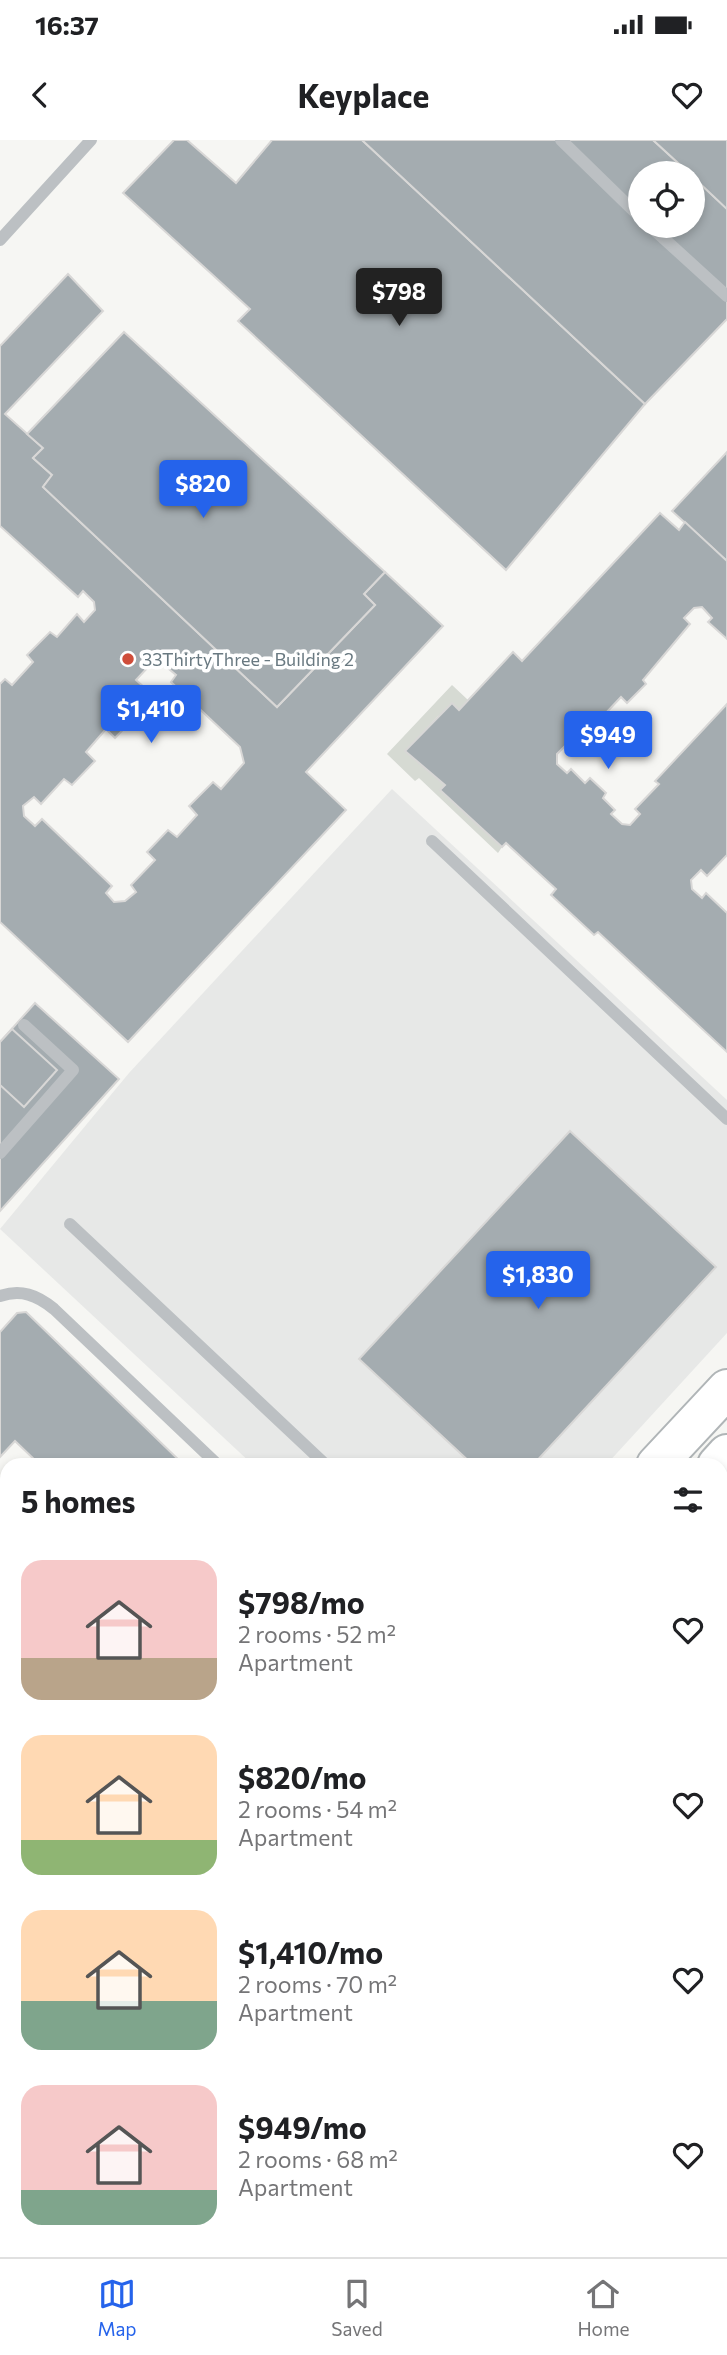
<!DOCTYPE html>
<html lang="en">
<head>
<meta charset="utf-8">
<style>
  body { margin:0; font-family:Commissioner,sans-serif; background:#f2f2f2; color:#202124; height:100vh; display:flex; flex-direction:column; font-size:26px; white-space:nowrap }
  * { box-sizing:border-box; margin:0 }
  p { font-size:23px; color:#757577 }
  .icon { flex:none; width:38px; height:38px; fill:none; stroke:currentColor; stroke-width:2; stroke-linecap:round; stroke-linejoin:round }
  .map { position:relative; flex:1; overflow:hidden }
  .panel { position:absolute; left:0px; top:1318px; width:728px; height:800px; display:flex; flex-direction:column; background:#fff; border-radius:21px 21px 0 0; box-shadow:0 4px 10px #0003 }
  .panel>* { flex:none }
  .controls { position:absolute; left:628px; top:21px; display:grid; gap:14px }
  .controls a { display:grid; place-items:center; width:77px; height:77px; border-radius:50%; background:#fff; box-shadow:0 4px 10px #0003; font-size:35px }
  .price { position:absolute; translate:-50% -60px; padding:0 16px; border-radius:7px; background:#2563eb; color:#fff; font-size:23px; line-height:46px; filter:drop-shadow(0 2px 4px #0008) }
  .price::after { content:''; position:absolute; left:50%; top:42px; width:21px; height:16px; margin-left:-10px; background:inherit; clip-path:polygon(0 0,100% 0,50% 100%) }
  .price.active { background:#222; color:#fff }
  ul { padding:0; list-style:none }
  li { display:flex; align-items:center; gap:21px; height:175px; padding:0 21px }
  li span { display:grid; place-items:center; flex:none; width:196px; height:140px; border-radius:21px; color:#555 }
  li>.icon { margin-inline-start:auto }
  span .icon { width:84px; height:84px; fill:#fffc; stroke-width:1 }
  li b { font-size:30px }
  h2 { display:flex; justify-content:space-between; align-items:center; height:84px; padding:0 21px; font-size:30px }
  .status { display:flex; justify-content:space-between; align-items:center; height:49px; padding:0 35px; background:#fff; direction:ltr }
  .status svg { height:19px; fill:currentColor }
  header { display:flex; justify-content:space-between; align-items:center; height:91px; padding:0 21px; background:#fff; font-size:32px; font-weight:700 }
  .dock { display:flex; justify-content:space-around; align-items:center; height:98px; border-top:2px solid #e0e0e0; background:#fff; font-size:19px; color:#757577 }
  .dock a { display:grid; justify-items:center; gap:4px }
  .dock .active { color:#2563eb }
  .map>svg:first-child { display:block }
  .built { fill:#e7e8e7 }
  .green { fill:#d6dad3 }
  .building { fill:#a4acb0; stroke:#d8d7d6; stroke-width:2; fill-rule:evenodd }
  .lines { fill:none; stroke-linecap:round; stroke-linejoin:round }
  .major-casing { stroke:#b0b5b7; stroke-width:42 }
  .minor { stroke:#bcc0c3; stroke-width:12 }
  .major { stroke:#fff; stroke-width:38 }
  .poi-dot { fill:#cf4d3a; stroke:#fff; stroke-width:2.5 }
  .labels { text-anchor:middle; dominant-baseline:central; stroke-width:7; stroke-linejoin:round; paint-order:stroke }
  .poi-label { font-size:18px; fill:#697981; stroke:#fff; text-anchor:start }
</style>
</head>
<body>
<div class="status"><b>16:37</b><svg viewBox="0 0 49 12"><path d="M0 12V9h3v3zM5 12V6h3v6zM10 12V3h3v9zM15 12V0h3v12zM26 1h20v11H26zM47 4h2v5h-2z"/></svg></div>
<header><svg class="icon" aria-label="back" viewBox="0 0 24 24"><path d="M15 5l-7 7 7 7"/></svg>Keyplace<svg class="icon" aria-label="heart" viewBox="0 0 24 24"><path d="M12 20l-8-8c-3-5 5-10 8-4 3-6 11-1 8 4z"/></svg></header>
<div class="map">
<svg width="727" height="2117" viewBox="0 0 727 2117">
  <rect width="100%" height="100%" fill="#f6f6f3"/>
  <path class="built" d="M392,649L727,960V1193L606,1325H253L0,1089L129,933Z"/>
  <g class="green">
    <path d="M452,545L468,560L459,570L438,576L405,611L445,645L441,650L502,707L498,713L419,638L415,641L387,614Z"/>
    <path d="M727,1969V2117H586L592,2110H721V1975Z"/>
  </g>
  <g class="building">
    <path d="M174,0H187L236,43L272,0H362L645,264L506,430L238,181L250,169L123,53Z"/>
    <path d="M362,0H653L689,33H640V86H693V37L727,69V179L645,264Z"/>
    <path d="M653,0H727V69L693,37V33H689Z"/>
    <path d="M68,134L103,171L5,274L43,308L33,318L52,335L43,347L277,567L375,465L364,454L385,432L443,486L306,632L346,670L128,902L0,782V544L5,539L12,545L33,522L27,515L50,492L57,497L77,474L84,482L95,470L94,462L83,451L78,457L0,386V206ZM163,524L176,535L171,542L240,607L244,623L221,649L213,642L189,666L197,675L177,697L168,690L147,712L155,720L131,745L136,752L125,761L114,762L106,753L112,746L42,679L35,686L24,676L23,666L34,657L41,664L64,639L72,645L95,621L86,612L106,589L115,598L138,574L129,566L145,548L136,540L150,525Z"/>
    <path d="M124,192L385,432L364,454L375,465L277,567L43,347L52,335L33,318L43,308L27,294Z"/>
    <path d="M727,312V421L672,371Z"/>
    <path d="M660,373L679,390L685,382L727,421V499L708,482L712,478L702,467L694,468L684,478L690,484L643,540L646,544L627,563L621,557L572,609L567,604L557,614V624L567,633L571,629L585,643L590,638L606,653L603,658L615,670L611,674L622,684L630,685L640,674L635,669L659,644L655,641L727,564V715L707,736L701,730L691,740L692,749L702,758L706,753L727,773V912L598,792L594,795L551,755L556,749L506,703L502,707L440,650L445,645L405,611L452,563L459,570L513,512L522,521Z"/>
    <path d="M35,863L119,939L0,1071V902Z"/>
    <path d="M12,889L57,930L24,967L0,945V902Z"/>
    <path d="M570,991L716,1127L533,1325H473L359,1219Z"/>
    <path d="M26,1172L184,1325H33L36,1321L15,1301L0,1317V1192L17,1173Z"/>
    <path d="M0,1416L7,1422V1561L0,1555Z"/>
    <path d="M721,1546L727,1551V1689L721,1684Z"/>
    <path d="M7,1661V1860L0,1868V1668Z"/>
    <path d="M721,1716L727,1722V1874L721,1881Z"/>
    <path d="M254,2110H494L488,2117H261Z"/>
  </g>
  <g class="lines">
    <g class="major-casing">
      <g id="major">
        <path d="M656,1325L727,1249"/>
        <path d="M717,1325L727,1314"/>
        <path d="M0,2023L7,2016"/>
        <path d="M0,2097L7,2090"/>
      </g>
    </g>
    <g class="minor">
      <path d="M561,0L640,77"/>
      <path d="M650,86L727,156"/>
      <path d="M0,100L91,0"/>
      <path d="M432,701L727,979"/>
      <path d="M0,1013L73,930L24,885"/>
      <path d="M70,1084L326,1325"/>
      <path d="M0,1156C21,1149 37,1155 54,1169L218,1325"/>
      <path d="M95,2110L102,2117"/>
      <path d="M219,2110L226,2117"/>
      <path d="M526,2117L533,2110"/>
    </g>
    <use href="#major" class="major"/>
  </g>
  <circle class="poi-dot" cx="128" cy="519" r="7"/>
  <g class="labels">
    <g class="poi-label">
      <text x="142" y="519">33ThirtyThree - Building 2</text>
    </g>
  </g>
</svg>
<div class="controls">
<a><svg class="icon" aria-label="locate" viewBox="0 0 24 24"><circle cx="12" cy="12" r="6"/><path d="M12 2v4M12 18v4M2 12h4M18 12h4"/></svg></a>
</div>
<b class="price active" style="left:399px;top:188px">$798</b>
<b class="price" style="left:203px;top:380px">$820</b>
<b class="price" style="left:151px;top:605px">$1,410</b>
<b class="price" style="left:608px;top:631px">$949</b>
<b class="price" style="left:538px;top:1171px">$1,830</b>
<section class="panel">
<h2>5 homes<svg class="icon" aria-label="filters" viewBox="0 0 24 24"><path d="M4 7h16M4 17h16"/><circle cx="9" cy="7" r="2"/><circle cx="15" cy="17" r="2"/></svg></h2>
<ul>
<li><span style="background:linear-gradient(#f6c9c9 70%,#b9a48a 0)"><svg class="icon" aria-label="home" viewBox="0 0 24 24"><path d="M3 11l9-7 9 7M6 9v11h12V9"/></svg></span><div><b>$798/mo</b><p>2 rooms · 52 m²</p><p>Apartment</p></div><svg class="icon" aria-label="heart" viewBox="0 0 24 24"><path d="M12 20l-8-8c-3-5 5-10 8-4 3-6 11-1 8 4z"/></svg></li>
<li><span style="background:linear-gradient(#ffd9b3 75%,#8fb573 0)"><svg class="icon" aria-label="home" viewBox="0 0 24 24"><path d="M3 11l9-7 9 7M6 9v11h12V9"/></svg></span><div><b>$820/mo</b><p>2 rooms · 54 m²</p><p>Apartment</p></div><svg class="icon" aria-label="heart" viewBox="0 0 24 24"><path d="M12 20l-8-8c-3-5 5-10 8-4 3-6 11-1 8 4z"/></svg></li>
<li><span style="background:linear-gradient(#ffd9b3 65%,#7fa58c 0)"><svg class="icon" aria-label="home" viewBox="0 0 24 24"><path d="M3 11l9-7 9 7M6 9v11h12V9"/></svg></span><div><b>$1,410/mo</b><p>2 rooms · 70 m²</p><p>Apartment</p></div><svg class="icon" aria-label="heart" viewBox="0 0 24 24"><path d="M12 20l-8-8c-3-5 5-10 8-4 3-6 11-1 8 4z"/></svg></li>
<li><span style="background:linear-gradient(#f6c9c9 75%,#7fa58c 0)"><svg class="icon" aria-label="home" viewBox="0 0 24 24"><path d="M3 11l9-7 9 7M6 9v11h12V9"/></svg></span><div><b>$949/mo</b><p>2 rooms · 68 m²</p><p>Apartment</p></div><svg class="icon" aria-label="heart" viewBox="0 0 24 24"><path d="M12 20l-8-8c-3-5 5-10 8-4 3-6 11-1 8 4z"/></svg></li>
</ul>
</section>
</div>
<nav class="dock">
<a class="active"><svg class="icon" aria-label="map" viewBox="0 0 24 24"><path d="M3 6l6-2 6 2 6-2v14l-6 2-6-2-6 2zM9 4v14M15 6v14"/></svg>Map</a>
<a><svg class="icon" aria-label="saved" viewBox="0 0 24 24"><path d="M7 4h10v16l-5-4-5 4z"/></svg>Saved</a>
<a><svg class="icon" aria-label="home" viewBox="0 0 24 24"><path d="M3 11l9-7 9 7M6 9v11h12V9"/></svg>Home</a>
</nav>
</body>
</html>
